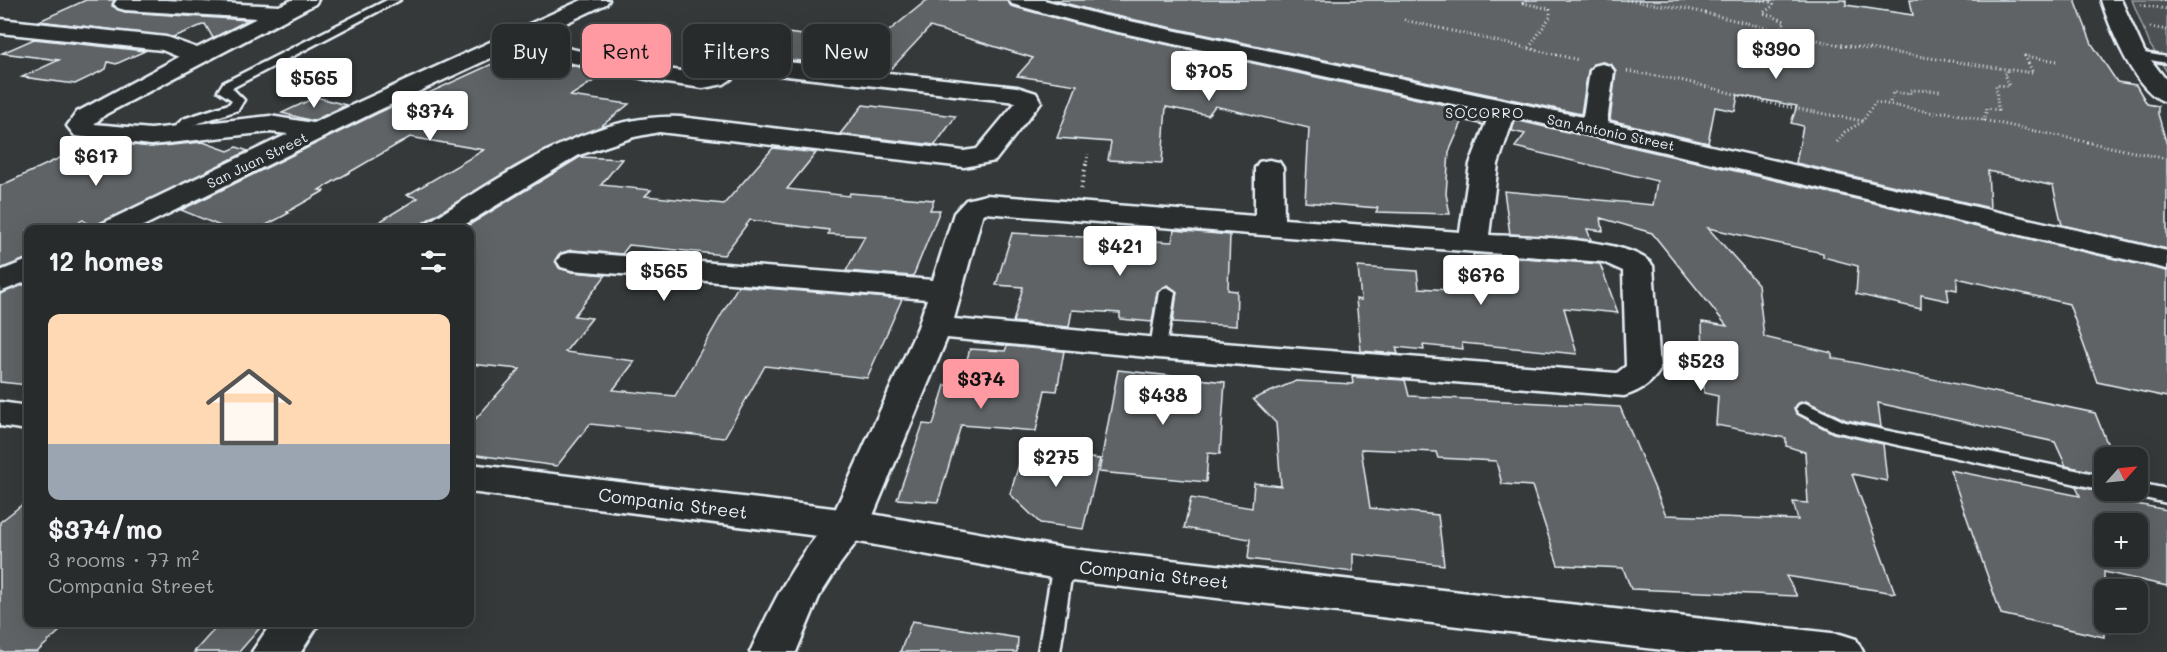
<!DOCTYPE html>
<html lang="en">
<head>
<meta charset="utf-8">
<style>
  body { margin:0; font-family:Mali,sans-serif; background:#303334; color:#f1f3f6; height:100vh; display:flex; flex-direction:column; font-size:22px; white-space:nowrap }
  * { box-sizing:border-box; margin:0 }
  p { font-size:20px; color:#a5a7a9 }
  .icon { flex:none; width:33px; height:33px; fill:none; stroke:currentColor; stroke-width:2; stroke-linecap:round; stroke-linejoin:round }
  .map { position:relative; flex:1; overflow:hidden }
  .details { position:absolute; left:24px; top:225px; width:450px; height:402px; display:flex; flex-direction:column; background:#282b2c; border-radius:12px; box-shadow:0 6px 24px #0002,0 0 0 2px #444748 }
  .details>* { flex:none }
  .hud { position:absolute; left:492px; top:24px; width:570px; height:54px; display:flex; gap:12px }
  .needle { width:39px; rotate:63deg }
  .controls { position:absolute; left:2094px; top:447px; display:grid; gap:12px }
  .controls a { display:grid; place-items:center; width:54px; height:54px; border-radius:12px; background:#282b2c; box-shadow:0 6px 24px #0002,0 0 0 2px #444748; font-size:30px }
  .price { position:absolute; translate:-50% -51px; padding:0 14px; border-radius:6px; background:#fff; color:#222; font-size:20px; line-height:39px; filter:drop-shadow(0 2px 3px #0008) }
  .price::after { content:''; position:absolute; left:50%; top:36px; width:18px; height:14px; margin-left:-9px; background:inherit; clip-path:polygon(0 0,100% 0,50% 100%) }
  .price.active { background:#ff9aa2; color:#111 }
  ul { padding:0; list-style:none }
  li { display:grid; align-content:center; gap:12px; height:318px; padding:0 24px }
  li span { display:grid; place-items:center; height:186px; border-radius:12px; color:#555 }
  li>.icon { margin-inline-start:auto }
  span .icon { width:108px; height:108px; fill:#fffc; stroke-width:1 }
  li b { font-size:26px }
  h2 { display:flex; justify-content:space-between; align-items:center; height:72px; padding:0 24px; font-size:26px }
  .tag { padding:0 21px; border-radius:12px; background:#282b2c; box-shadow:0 6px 24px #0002,0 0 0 2px #444748; font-size:21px; line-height:54px }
  .tag.active { background:#ff9aa2; color:#111 }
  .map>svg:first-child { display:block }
  .green { fill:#4d5152; stroke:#9aa1a5; stroke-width:1.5 }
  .building { fill:#5f6365; stroke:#e8f1f8; stroke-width:1.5; fill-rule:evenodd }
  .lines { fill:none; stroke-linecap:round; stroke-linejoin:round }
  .service-casing { stroke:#e8f1f8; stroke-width:5 }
  .minor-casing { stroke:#e8f1f8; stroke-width:5 }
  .tertiary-casing { stroke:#e8f1f8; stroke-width:5 }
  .primary-casing { stroke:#e8f1f8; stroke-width:5 }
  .path-far1 { stroke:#e8f1f8; stroke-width:3; stroke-dasharray:1 3; stroke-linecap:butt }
  .path { stroke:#e8f1f8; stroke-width:4; stroke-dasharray:1.5 4.5; stroke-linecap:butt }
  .service { fill:#2a2d2e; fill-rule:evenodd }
  .minor { fill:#2a2d2e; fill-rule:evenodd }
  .tertiary { fill:#2a2d2e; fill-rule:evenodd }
  .primary { fill:#2a2d2e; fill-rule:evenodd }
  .labels { text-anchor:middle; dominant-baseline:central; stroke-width:6; stroke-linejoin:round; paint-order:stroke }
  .far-neighbourhood-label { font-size:14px; letter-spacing:1.5px; fill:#e8f1f8; stroke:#2a2d2e }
  .far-street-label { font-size:14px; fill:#e8f1f8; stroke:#2a2d2e }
  .near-street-label { font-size:18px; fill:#e8f1f8; stroke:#2a2d2e }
</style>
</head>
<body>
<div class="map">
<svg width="2167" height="652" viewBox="0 0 2167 652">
  <rect width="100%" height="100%" fill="#35393a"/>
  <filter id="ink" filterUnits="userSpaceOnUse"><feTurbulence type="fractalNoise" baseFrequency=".0167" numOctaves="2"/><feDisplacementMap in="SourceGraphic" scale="12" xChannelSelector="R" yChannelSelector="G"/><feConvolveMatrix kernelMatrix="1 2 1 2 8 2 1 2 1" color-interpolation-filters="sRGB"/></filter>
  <g filter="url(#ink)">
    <path class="green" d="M2132,0H2167V72L2150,45Z"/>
    <g class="building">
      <path d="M86,0H114L112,6L125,12L248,20L213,38L205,24L173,37L39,21Z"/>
      <path d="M927,0H1007L1011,6L1100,30L1487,114L1483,125L1463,120L1449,152L1446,194L1450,214L1376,212L1378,208L1305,202L1309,128L1215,106L1208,115L1166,107L1162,163L1108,160L1111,142L1057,138L1077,85L1017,76L1033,58L930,27L892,68L840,62L861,41L874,43Z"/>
      <path d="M1053,0H1846V5L1913,15L1910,0H2075L2092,44L2117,82L2136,85L2147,104L2158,106V114L2167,145V249L2062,225L2053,186L1988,171L1990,208L1796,163L1803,126L1791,123L1797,106L1738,95L1735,111L1715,107L1708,143L1610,120L1616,71L1612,65L1603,62L1593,64L1588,71L1581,114L1102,13Z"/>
      <path d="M787,33L835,39L811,62L760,57Z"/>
      <path d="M34,39L145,51L116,64L108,62L106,69L75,84L22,77L59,60L2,53Z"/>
      <path d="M516,53L606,73L570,96L629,104L600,127L545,150L514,167L424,222L419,230H366L418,198L407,195L484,150L410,137L319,190L324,191L287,212L289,213L257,230H230L181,210L378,113L415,96L420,97Z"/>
      <path d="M316,97L346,105L313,121L282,113Z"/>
      <path d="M863,105L956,116L935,145L840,134Z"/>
      <path d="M1515,120L2167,271V397L2097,382L2069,304L1957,278V290L1947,288L1949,301L1921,295V309L1856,294L1858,266L1823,257V253L1708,228L1758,284L1764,337L1832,353V358L2095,413L2113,458H2104V474L2066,466L2055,442L1878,403L1881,427L1846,420L1806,401L1798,403L1794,409L1797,414L1833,433L1883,444L1887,481L1852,474L1895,593L1786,576L1797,596L1631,589L1623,568L1558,565L1532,486L1502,484L1496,461L1438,458L1436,452L1361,449L1370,508L1438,515L1444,565L1353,554V572L1248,559L1250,539L1184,528L1191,498L1252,508L1254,483L1281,486L1276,423L1253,399L1296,381L1353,384L1352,377L1405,380L1409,396L1620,407L1666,515L1798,520L1793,502L1808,503L1805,452L1786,446V438L1716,425L1718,396L1704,393L1702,322L1727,326L1652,233L1601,218L1603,231L1587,229L1591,240L1510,234L1504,191L1653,205L1657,181L1515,147L1525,134L1512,131Z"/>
      <path d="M96,141L151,147L203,142L228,151L237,147L248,151L93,227L83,220L61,230H28V258L0,269V186Z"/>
      <path d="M773,148L816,153L787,189L849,196L850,193L934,200L930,210H940L914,274L912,276L846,271L865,236L828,234L829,230L750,220L724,255L629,245L622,254L571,250L559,254L555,260L559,268L572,272L606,275L574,316L592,318L565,352L635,361L613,390L675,396L738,286L902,299L867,378L765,366L724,438L590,424L557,466L470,454V425L520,369L470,364V230H461L580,157L622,159L601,185L651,190L645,196L724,204Z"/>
      <path d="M1174,230L1230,235L1228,290L1237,291L1236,326L1173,322L1177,292L1168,285L1157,292L1152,322L1120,319V313L1072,310L1069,327L1013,322L1023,287L996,285L1012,233L1172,242Z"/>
      <path d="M1473,254L1600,264L1618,313L1564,308L1577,354L1462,343L1463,349L1423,345L1424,350L1396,347L1398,354L1361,351L1356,299L1361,300L1358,267L1417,271L1419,288L1481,292Z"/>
      <path d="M28,283V385L0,382V294Z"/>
      <path d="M1007,346L1064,351L1057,391L1045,390L1036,431L961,425L938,502L897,499L923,424L933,425L945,385L959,386L970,349L1005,351Z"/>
      <path d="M1118,370L1225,382L1220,454L1208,453L1206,482L1099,472Z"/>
      <path d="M1023,451L1100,459L1083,529L1040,523L1010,494Z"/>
      <path d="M1950,470L2080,496L2076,486L2104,492L2127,490L2132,503L2167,510V586L2104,572V637L2001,614ZM2104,524H2138V556H2104Z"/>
      <path d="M28,500V622L62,629L37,652H0V522Z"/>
      <path d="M912,621L1018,638L1017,652H900Z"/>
      <path d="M221,622H265L239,652H194Z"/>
    </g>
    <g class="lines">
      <g class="service-casing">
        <g id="service">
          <path d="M387,0H400L232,88L244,100L238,110L193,125L171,140L165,136L183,119L229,104L232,100L218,91L223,83Z"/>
          <path d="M2132,51L2167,57V63L2128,56V52Z"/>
          <path d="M1167,287L1175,292L1166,348L1164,352H1152L1150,348L1159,292Z"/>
          <path d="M1805,403L1845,422L2104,476V490L1834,431L1799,413L1796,409L1799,405Z"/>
          <path d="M2138,483L2167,489V503L2131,495L2129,490H2138Z"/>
          <path d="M1063,556L1070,558L1073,564L1060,652H1038L1053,564L1056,558Z"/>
        </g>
      </g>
      <g class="minor-casing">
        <g id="minor">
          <path d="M117,0H166L279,6L292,0H318L315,4L106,114L94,124L151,129L270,116L313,123L582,0H609L606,4L530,40L659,68L703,74L709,73L724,62L742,57L1017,87L1036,93L1041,102L995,161L964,167L659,132L634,137L579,155L456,230H421L425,224C502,178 586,113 680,117L964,151L977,149L1016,102L743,71L724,84L703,88L659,82L510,49L377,111L135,230H97L101,224L288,134L270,132L151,145L75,136L67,126L77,112L179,57L162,50L0,33V19L166,37L197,48L257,18L125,10L118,8L114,4Z"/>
          <path d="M1009,0H1044L1101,15L1583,117L1590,71L1594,66L1602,64L1610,66L1614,71L1607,122L2167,251V269L1514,117L1498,164L1489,235C1525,237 1633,237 1653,266L1660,370C1652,383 1639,392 1624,396L1158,358L947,338L869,525L840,564L819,597L796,652H750C775,598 793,562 832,517L918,327L927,299L572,270L561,267L557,261L561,255L572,252L933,280L954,213L966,200L986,195L1255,216V168L1259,162L1269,160L1279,162L1283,168L1284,219L1460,232L1470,164L1490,112L1100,28L1012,4ZM985,213L1603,262L1623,271L1626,366L1617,373L1158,338L954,319L982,216Z"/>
          <path d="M28,260V281L0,292V271Z"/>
          <path d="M272,622H320L301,652H252Z"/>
        </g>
      </g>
      <g class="tertiary-casing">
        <g id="tertiary">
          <path d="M0,402L28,406V430L0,426Z"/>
          <path d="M470,464L849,510L1063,548L1840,634L1856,639L1863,652H1681L1063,580L849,540L470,492Z"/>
        </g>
      </g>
      <g class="primary-casing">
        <path id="primary" d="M2101,0H2121L2144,51L2167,81V102C2136,95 2110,28 2101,0Z"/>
      </g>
      <g class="path-far1">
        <path d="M1526,0L1523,3L1550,9V17L1529,48"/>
        <path d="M1626,0L1688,9L1834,44L2033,73L2025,56L2057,61"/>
        <path d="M1758,0L1774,3"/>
        <path d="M1775,0L1773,6L1763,13L1785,21L1780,31"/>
        <path d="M2160,0L2167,1"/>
        <path d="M2141,5L2167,9"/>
        <path d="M1404,20L1579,60"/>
        <path d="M2150,27L2167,30"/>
        <path d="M1627,71L1680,80L1777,105L1863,121L1875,102L1935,113L1946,112L2167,159"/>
        <path d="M1890,102L1893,92L1910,94V90L1942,91"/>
        <path d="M1984,121L1987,108L1998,110L1996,85L2009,86L2004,74L2007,73V69"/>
        <path d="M1837,142L1845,132L1862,122"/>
        <path d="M1086,166L1088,154"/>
      </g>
      <path class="path" d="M1081,189L1086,164"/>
      <use href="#service" class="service"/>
      <use href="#minor" class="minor"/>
      <use href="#tertiary" class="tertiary"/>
      <use href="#primary" class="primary"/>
    </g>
  </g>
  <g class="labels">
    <g class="far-neighbourhood-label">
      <text x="1485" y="112">SOCORRO</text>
    </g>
    <g class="far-street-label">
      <text transform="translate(1611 132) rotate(12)">San Antonio Street</text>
      <text transform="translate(257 160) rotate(-26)">San Juan Street</text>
    </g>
    <g class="near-street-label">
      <text transform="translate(673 503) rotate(7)">Compania Street</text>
      <text transform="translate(1154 574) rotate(6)">Compania Street</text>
    </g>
  </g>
</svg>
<div class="controls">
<a><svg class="needle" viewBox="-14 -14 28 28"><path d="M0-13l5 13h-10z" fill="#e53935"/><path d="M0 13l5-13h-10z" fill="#a5a7a9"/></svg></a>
<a>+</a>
<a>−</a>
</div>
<b class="price" style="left:1776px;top:80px">$390</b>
<b class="price" style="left:1209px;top:102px">$705</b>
<b class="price" style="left:314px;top:109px">$565</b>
<b class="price" style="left:430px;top:142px">$374</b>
<b class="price" style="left:96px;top:187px">$617</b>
<b class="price" style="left:1120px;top:277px">$421</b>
<b class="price" style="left:664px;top:302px">$565</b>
<b class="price" style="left:1481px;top:306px">$676</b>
<b class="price" style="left:1701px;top:392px">$523</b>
<b class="price active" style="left:981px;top:410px">$374</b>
<b class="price" style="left:1163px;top:426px">$438</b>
<b class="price" style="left:1056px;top:488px">$275</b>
<div class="hud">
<a class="tag">Buy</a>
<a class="tag active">Rent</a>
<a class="tag">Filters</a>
<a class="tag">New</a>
</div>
<section class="details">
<h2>12 homes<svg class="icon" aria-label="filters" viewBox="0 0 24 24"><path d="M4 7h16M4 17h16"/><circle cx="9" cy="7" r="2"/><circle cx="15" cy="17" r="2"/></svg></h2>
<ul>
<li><span style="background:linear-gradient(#ffd9b3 70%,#9aa5b1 0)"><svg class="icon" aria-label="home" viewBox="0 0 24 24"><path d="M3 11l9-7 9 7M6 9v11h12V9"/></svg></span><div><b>$374/mo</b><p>3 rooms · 77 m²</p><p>Compania Street</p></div></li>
</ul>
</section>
</div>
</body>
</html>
